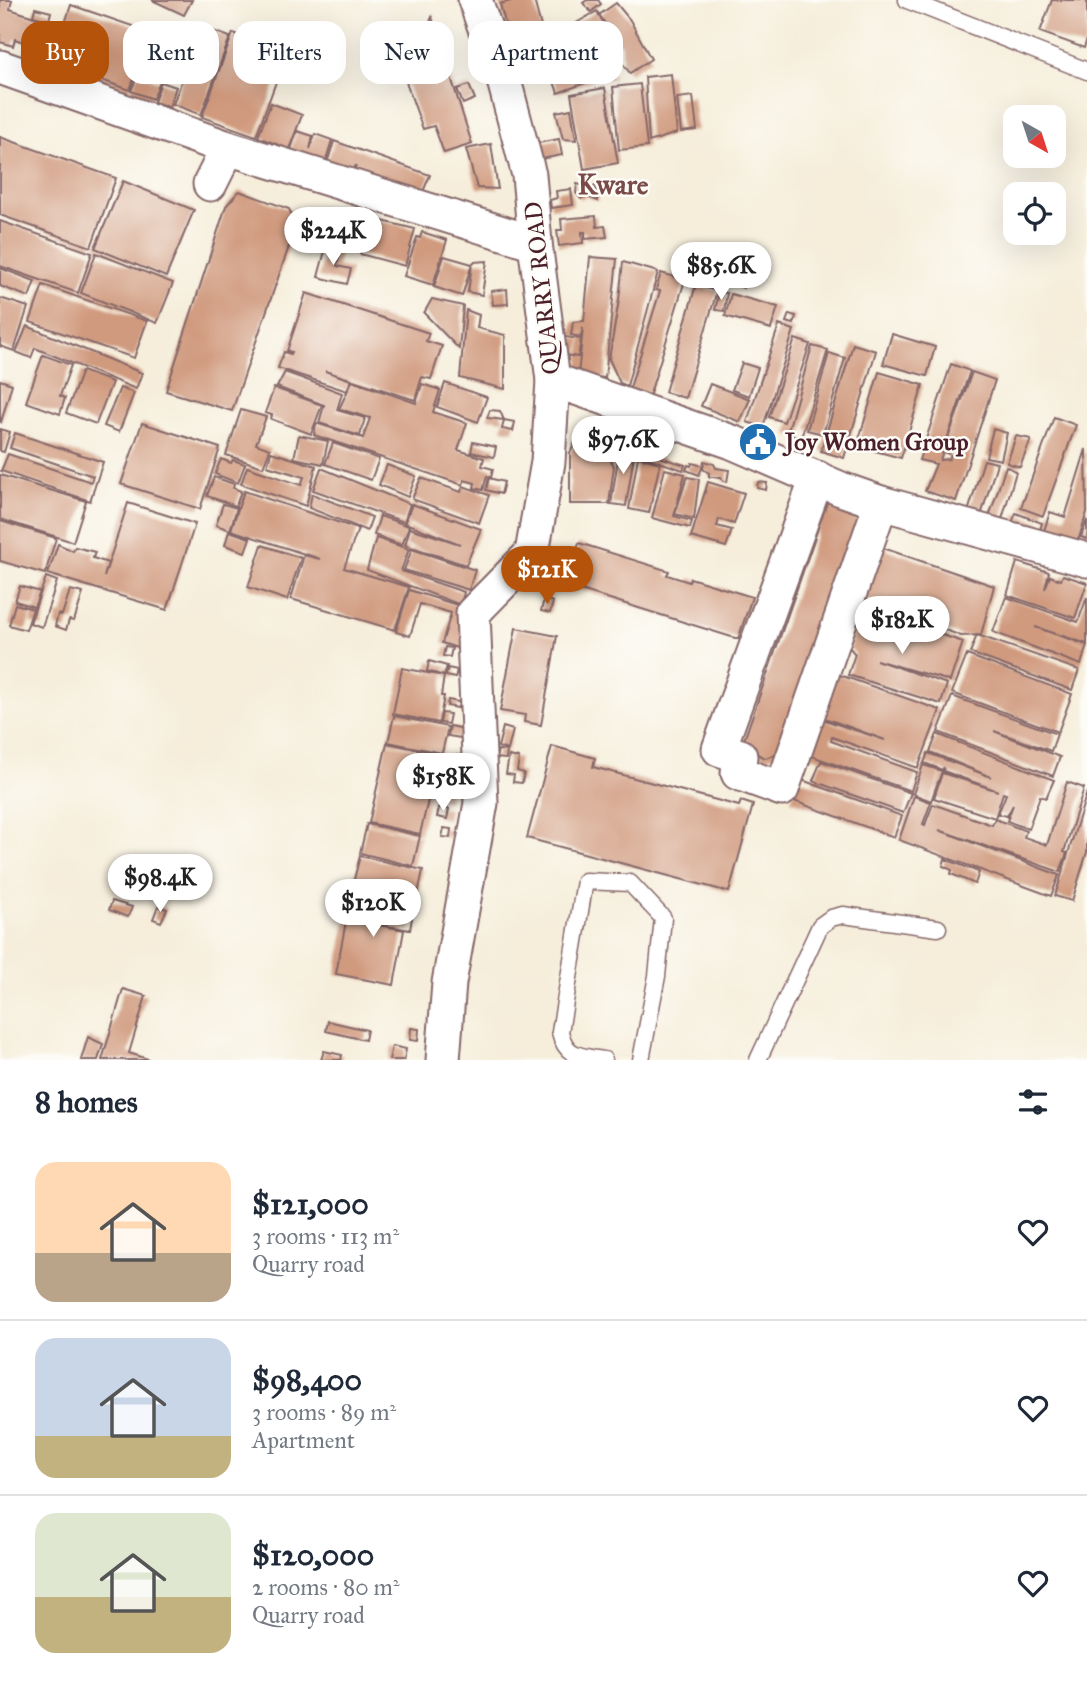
<!DOCTYPE html>
<html lang="en">
<head>
<meta charset="utf-8">
<style>
  body { margin:0; font-family:"IM FELL Great Primer",serif; background:#f2f2f3; color:#1f2937; height:100vh; display:flex; flex-direction:column; font-size:26px; white-space:nowrap }
  * { box-sizing:border-box; margin:0 }
  p { font-size:23px; color:#747a83 }
  .icon { flex:none; width:38px; height:38px; fill:none; stroke:currentColor; stroke-width:2; stroke-linecap:round; stroke-linejoin:round }
  .map { position:relative; height:1060px; overflow:hidden }
  .sheet { display:flex; flex-direction:column; background:#fff; flex:1 }
  .sheet>* { flex:none }
  .hud { position:absolute; left:21px; top:21px; width:700px; height:63px; display:flex; gap:14px }
  .needle { width:46px; rotate:141deg }
  .buttons { position:absolute; left:1003px; top:105px; display:grid; gap:14px }
  .buttons a { display:grid; place-items:center; width:63px; height:63px; border-radius:14px; background:#fff; box-shadow:0 7px 28px #0002; font-size:35px }
  .price { position:absolute; translate:-50% -60px; padding:0 16px; border-radius:24px; background:#fff; color:#222; font-size:23px; line-height:46px; filter:drop-shadow(0 2px 4px #0008) }
  .price::after { content:''; position:absolute; left:50%; top:42px; width:21px; height:16px; margin-left:-10px; background:inherit; clip-path:polygon(0 0,100% 0,50% 100%) }
  .price.current { background:#b45309; color:#fff }
  ul { padding:0; list-style:none }
  li { display:flex; align-items:center; gap:21px; height:175px; padding:0 35px }
  li+li { border-top:2px solid #e0e1e3 }
  li span { display:grid; place-items:center; flex:none; width:196px; height:140px; border-radius:21px; color:#555 }
  li>.icon { margin-inline-start:auto }
  span .icon { width:84px; height:84px; fill:#fffc; stroke-width:1 }
  li b { font-size:30px }
  h2 { display:flex; justify-content:space-between; align-items:center; height:84px; padding:0 35px; font-size:30px }
  .chip { padding:0 24px; border-radius:21px; background:#fff; box-shadow:0 7px 28px #0002; font-size:24px; line-height:63px }
  .chip.current { background:#b45309; color:#fff }
  .map>svg:first-child { display:block }
  .building { fill:#d09a7e }
  .lines { fill:none; stroke-linecap:round; stroke-linejoin:round }
  .lane-casing { stroke:#866769; stroke-width:19 }
  .street-casing { stroke:#866769; stroke-width:37 }
  .lane { stroke:#fff; stroke-width:16 }
  .street { stroke:#fff; stroke-width:33 }
  .labels { text-anchor:middle; dominant-baseline:central; stroke-width:5; stroke-linejoin:round; paint-order:stroke }
  .street-label { font-size:24px; fill:#4a1f2b; stroke:#fdfcf7 }
  .poi-label { font-size:24px; font-weight:bold; fill:#4a1f2b; stroke:#fdfcf7; text-anchor:start }
  .quarter-label { font-size:28px; font-weight:bold; fill:#794a48; stroke:#fdfcf7 }
</style>
</head>
<body>
<div class="map">
<svg width="1087" height="1060" viewBox="0 0 1087 1060">
  <rect width="100%" height="100%" fill="#fdfcf7"/>
  <filter id="ink" filterUnits="userSpaceOnUse"><feTurbulence type="fractalNoise" baseFrequency=".0143" numOctaves="2"/><feDisplacementMap in="SourceGraphic" scale="14" xChannelSelector="R" yChannelSelector="G"/><feConvolveMatrix kernelMatrix="1 2 1 2 8 2 1 2 1" color-interpolation-filters="sRGB"/></filter>
  <filter id="wash" filterUnits="userSpaceOnUse"><feTurbulence type="fractalNoise" baseFrequency=".00686" numOctaves="4" result="noise"/><feDisplacementMap in="SourceGraphic" scale="28" xChannelSelector="R" yChannelSelector="G"/><feGaussianBlur stdDeviation="1.57" result="paint"/><feColorMatrix in="noise" values="0 0 0 0 0 0 0 0 0 0 0 0 0 0 0 0 0 1.4 0 .05"/><feComposite in="paint" operator="in"/></filter>
  <g filter="url(#wash)">
    <rect width="100%" height="100%" fill="#f6eedb"/>
    <g id="blocks">
      <g class="building">
        <path d="M0,0H12L10,9L49,22L37,60L23,55L29,38L26,43L15,39L13,46L0,42Z"/>
        <path d="M152,0H192L184,15Z"/>
        <path d="M514,0H534L543,34L510,42L500,4Z"/>
        <path d="M587,0H598L601,4L591,12L583,3Z"/>
        <path d="M1052,0H1087V39L1084,48L1040,32Z"/>
        <path d="M616,3L630,20L651,59L630,73L622,63V47L599,15Z"/>
        <path d="M71,5L150,32L130,90L52,63Z"/>
        <path d="M35,8L51,12L49,20L33,16Z"/>
        <path d="M597,11L607,29L581,43L571,26Z"/>
        <path d="M432,17L472,144L444,153L434,126L423,129L406,82Z"/>
        <path d="M51,21L62,25L54,47L43,44Z"/>
        <path d="M566,26L583,48L547,75L530,52Z"/>
        <path d="M202,27L230,37L201,115L173,104Z"/>
        <path d="M233,33L287,52L256,136L202,117Z"/>
        <path d="M527,56L529,64L515,69L512,61Z"/>
        <path d="M611,59L614,79L598,81L594,62Z"/>
        <path d="M588,63L594,80L558,93L552,76Z"/>
        <path d="M529,67L531,75L519,80L516,71Z"/>
        <path d="M138,74L160,82L153,99L131,91Z"/>
        <path d="M671,74L677,133L649,142L645,77Z"/>
        <path d="M161,82L176,87L169,107L154,102Z"/>
        <path d="M640,84L647,147L619,150L613,87Z"/>
        <path d="M469,85L475,99L463,104L457,89Z"/>
        <path d="M605,88L618,163L584,169L571,94Z"/>
        <path d="M693,96L697,130L681,132L677,98Z"/>
        <path d="M271,103L302,115L289,149L258,137Z"/>
        <path d="M571,109L576,140L563,139L556,112Z"/>
        <path d="M297,131L313,136L310,149L315,134L332,140L325,163L291,149Z"/>
        <path d="M0,137L116,178L91,247L0,215Z"/>
        <path d="M559,139L562,155L541,159L538,143Z"/>
        <path d="M334,141L430,175L420,199L353,174L356,165L352,174L326,166Z"/>
        <path d="M491,144L498,189L477,188L466,149Z"/>
        <path d="M123,181L194,210L166,277L95,248Z"/>
        <path d="M577,184L589,187L595,186L598,201L586,196L581,199L576,193Z"/>
        <path d="M571,189L573,205L551,208L550,200L557,198L556,191Z"/>
        <path d="M239,191L289,209L296,226L232,411L166,391L226,206Z"/>
        <path d="M596,216L597,227L605,226L607,237L585,239V232H582L583,243L559,246L557,230H562L561,219Z"/>
        <path d="M370,218L415,229L405,266L360,254Z"/>
        <path d="M0,221L92,253L78,293L0,266Z"/>
        <path d="M422,232L447,240L433,285L404,276L417,237L420,238Z"/>
        <path d="M326,247L341,250L337,266L351,269L347,284L318,277Z"/>
        <path d="M96,253L173,283L157,323L81,293Z"/>
        <path d="M444,256L472,264L462,296L434,287Z"/>
        <path d="M590,257L617,259L605,378L578,375L583,328L581,337L571,335L573,322L584,321Z"/>
        <path d="M487,261L482,295L468,292L472,264L474,262Z"/>
        <path d="M623,262L658,272L627,386L620,383L609,359L619,300Z"/>
        <path d="M0,268L35,281L29,297L0,286Z"/>
        <path d="M661,273L685,280L649,397L629,391L660,291L656,290Z"/>
        <path d="M732,275L745,280L743,288L731,283Z"/>
        <path d="M43,285L147,321L134,358L30,322Z"/>
        <path d="M696,285L717,291L685,398L665,392Z"/>
        <path d="M507,289L508,304L493,305L491,291Z"/>
        <path d="M719,292L727,293L724,311L715,310Z"/>
        <path d="M306,293L429,333L426,341L442,346L431,379L422,377L415,400L325,371L351,380L347,391L278,368L284,352L291,354L292,352L287,351Z"/>
        <path d="M731,294L778,307L771,329L725,316Z"/>
        <path d="M0,298L28,307L14,351L0,346Z"/>
        <path d="M432,299L463,306L459,349L424,313Z"/>
        <path d="M466,310L479,315L477,328L505,335V389L460,378Z"/>
        <path d="M789,314L796,316L794,324L786,322Z"/>
        <path d="M779,325L794,330L763,427L747,422Z"/>
        <path d="M27,326L142,373L136,389L35,348L31,358L16,352Z"/>
        <path d="M892,334L935,347L927,376L883,364Z"/>
        <path d="M558,336L581,339L578,357L565,355L566,347L557,345Z"/>
        <path d="M795,339L810,344L784,422L769,417Z"/>
        <path d="M853,344L876,351L844,458L821,451Z"/>
        <path d="M812,346L828,350L801,438L787,434Z"/>
        <path d="M829,353L845,358L823,434L807,430Z"/>
        <path d="M43,355L71,365L60,396L65,398L60,414L26,402Z"/>
        <path d="M742,363L758,368L749,396L732,390Z"/>
        <path d="M951,364L970,371L940,460L949,459L951,455L943,452L972,372L995,380L956,501L925,491L936,464L919,460Z"/>
        <path d="M82,371L112,382L96,424L66,413Z"/>
        <path d="M285,372L342,393L337,410L365,418L360,436L319,423L324,405L277,387Z"/>
        <path d="M879,372L923,385L901,458L857,446Z"/>
        <path d="M0,380L12,384L1,422L0,421Z"/>
        <path d="M352,381L416,403L422,384L440,390L433,412L467,423L458,450L484,458L482,466L493,469L491,478L487,476L483,490L474,488L475,483L464,480L463,485L314,435L316,423L363,438L370,418L339,409Z"/>
        <path d="M445,383L487,397L478,422L437,407Z"/>
        <path d="M710,384L750,399L740,422L701,406Z"/>
        <path d="M120,388L134,393L119,432L104,426Z"/>
        <path d="M274,388L322,405L311,434L271,419L272,415L265,413Z"/>
        <path d="M241,410L266,417L256,444L270,449L263,467L226,455Z"/>
        <path d="M490,410L500,411L504,420L487,418Z"/>
        <path d="M1054,417L1076,425L1043,516L1021,508Z"/>
        <path d="M504,420L515,422L513,431L502,429Z"/>
        <path d="M142,423L220,448L200,509L121,484Z"/>
        <path d="M597,426L617,432L615,442L598,438L614,444L611,461L614,466L609,504H570V453L582,428Z"/>
        <path d="M0,429L10,432L4,452L0,451Z"/>
        <path d="M993,429L1007,433L1001,460L986,457Z"/>
        <path d="M15,433L103,462L90,501L1,471L8,454L91,482L93,476L10,448Z"/>
        <path d="M299,435L328,441L323,464L294,458Z"/>
        <path d="M626,436L638,439L636,446L624,443Z"/>
        <path d="M1016,436L1031,439L1020,467L1007,463Z"/>
        <path d="M473,442L496,447L494,457L471,452Z"/>
        <path d="M333,443L379,459L371,480L325,464Z"/>
        <path d="M620,446L635,448L626,506L611,504Z"/>
        <path d="M1086,449L1087,512L1077,544L1043,534L1050,512L1065,517Z"/>
        <path d="M637,450L685,465L683,470L636,454Z"/>
        <path d="M271,452L316,466L306,506L241,484L247,467L301,485L304,477L267,466Z"/>
        <path d="M638,457L660,463L649,513L629,509Z"/>
        <path d="M221,459L231,463L233,460L245,464L238,483L215,474Z"/>
        <path d="M984,460L997,463L977,529L964,525Z"/>
        <path d="M704,461L714,464L716,468L729,470L727,482L723,481L721,477H709V473L703,469Z"/>
        <path d="M692,463L703,466L699,475L686,470L688,465L691,466Z"/>
        <path d="M387,465L416,476L408,497L379,485Z"/>
        <path d="M1006,466L1016,472L997,536L984,532Z"/>
        <path d="M321,468L410,504L404,522L313,490Z"/>
        <path d="M665,469L685,474L674,516L692,521L690,528L652,518Z"/>
        <path d="M0,475L86,501L73,542L0,519Z"/>
        <path d="M214,477L234,484L233,488L241,491L236,506L207,496Z"/>
        <path d="M687,477L699,479L694,519L675,514Z"/>
        <path d="M421,478L461,492L463,486L489,495L479,523L412,499Z"/>
        <path d="M489,478L504,482L501,494L486,490Z"/>
        <path d="M708,482L744,493L734,524L719,519L717,526L732,530L726,547L691,537Z"/>
        <path d="M758,482L767,483L766,490L757,488Z"/>
        <path d="M838,488L865,498L779,754L765,758L751,751L744,740L827,503Z"/>
        <path d="M244,491L358,529L344,568L409,587L395,630L291,599L304,555L320,559L231,530Z"/>
        <path d="M312,494L372,517L367,531L309,508Z"/>
        <path d="M128,503L195,524L167,610L48,574L58,544L73,551L75,547L95,552L93,558L108,563L104,577Z"/>
        <path d="M223,504L237,508L230,530L216,525Z"/>
        <path d="M412,504L481,529L466,565L405,545L410,528L460,544L405,523Z"/>
        <path d="M1016,513L1042,523L1038,537L1010,528Z"/>
        <path d="M380,516L409,526L402,545L374,535Z"/>
        <path d="M1087,520V539L1081,537Z"/>
        <path d="M0,521L56,538L45,574L0,561Z"/>
        <path d="M229,531L250,538L245,552L225,545Z"/>
        <path d="M376,538L409,549L401,571L464,592L461,605L367,570Z"/>
        <path d="M579,543L669,571L667,575L689,582L690,578L752,597L738,639L565,585Z"/>
        <path d="M262,545L301,558L287,600L248,587Z"/>
        <path d="M880,547L994,586L981,635L961,636L863,598Z"/>
        <path d="M412,549L475,570L469,590L404,570Z"/>
        <path d="M541,561L560,565L556,582L537,578Z"/>
        <path d="M1017,562L1049,572L1045,589L1050,576L1061,580L1063,575L1087,583L1075,618L1007,595Z"/>
        <path d="M46,577L57,581L42,627L30,623Z"/>
        <path d="M20,586L40,592L34,607L15,601Z"/>
        <path d="M70,590L83,593L74,621L69,620L66,630L55,626L58,614L62,615Z"/>
        <path d="M409,590L470,609L463,650L442,643L451,613L420,604L410,636L396,632Z"/>
        <path d="M1006,597L1078,622L1087,597V644L1035,627L1087,645L1081,665L993,632Z"/>
        <path d="M544,599L553,602L550,613L541,611Z"/>
        <path d="M15,604L33,609L26,630L9,625Z"/>
        <path d="M862,608L963,642L950,681L876,660L947,684L941,704L848,675L855,654L849,647Z"/>
        <path d="M516,628L557,636L541,725L524,722L525,715L500,711Z"/>
        <path d="M977,635L1079,670L1072,690L970,653Z"/>
        <path d="M445,647L452,648L450,657L443,656Z"/>
        <path d="M967,655L1072,694L1058,732L952,693Z"/>
        <path d="M429,661L447,666L444,676L427,671Z"/>
        <path d="M402,668L444,676L441,696H444L439,723L393,714Z"/>
        <path d="M448,668L457,670L455,678L446,676Z"/>
        <path d="M834,673L940,710L918,768L832,737L831,741L917,772L911,791L806,754L819,718L885,740L819,716Z"/>
        <path d="M952,696L1057,734L1051,751L994,731L1060,757L1053,776L938,732Z"/>
        <path d="M448,700L459,702L458,708L447,706Z"/>
        <path d="M442,713L450,714L448,724L440,723Z"/>
        <path d="M394,716L448,727L442,753L388,742Z"/>
        <path d="M450,726L469,730L467,739L448,736Z"/>
        <path d="M503,727L513,730L508,750L498,747Z"/>
        <path d="M937,734L1054,780L1046,798L1040,796L1028,829L1007,821L1013,805L1007,816L998,814L1006,794L1003,793L995,818L934,798L942,773L998,791L943,771L944,767L942,770L924,763L928,753L991,777L930,752Z"/>
        <path d="M387,743L439,754L420,834L369,823Z"/>
        <path d="M552,746L595,758L593,767L739,806L741,801L753,805L729,892L527,838Z"/>
        <path d="M498,750L507,751L506,759L496,758Z"/>
        <path d="M445,755H457V764L445,763Z"/>
        <path d="M509,756L519,758L517,771L524,773L522,783L513,782L514,775L506,774Z"/>
        <path d="M821,761L911,793L903,813L813,781Z"/>
        <path d="M444,765L454,766V770H456L455,776L443,774Z"/>
        <path d="M923,765L942,771L931,801L913,794Z"/>
        <path d="M445,777L453,778L452,788L444,787Z"/>
        <path d="M799,779L902,816L894,837L791,800Z"/>
        <path d="M1067,782L1084,788L1064,852L1067,853L1060,872L939,830L1059,875L1051,896L899,840L914,796L931,802L923,824L925,825L933,804L992,825L995,819L1026,831L1024,837L1047,845Z"/>
        <path d="M443,788L450,790L448,801L441,799Z"/>
        <path d="M1087,792V852L1072,901L1055,896Z"/>
        <path d="M439,807L449,809L447,819L437,817Z"/>
        <path d="M367,824L420,836L413,866L360,853Z"/>
        <path d="M444,828L451,829L450,838L442,837Z"/>
        <path d="M360,856L423,870L416,904L351,891Z"/>
        <path d="M945,859L979,872L975,884L951,874L952,870L943,866Z"/>
        <path d="M351,895L414,906L410,930L364,922L404,930L394,985L336,974Z"/>
        <path d="M112,901L132,907L128,917L109,910Z"/>
        <path d="M158,906L167,909L161,922L153,919Z"/>
        <path d="M123,989L146,996L129,1053L151,1060H102Z"/>
        <path d="M328,1021L367,1030L365,1040L326,1031Z"/>
        <path d="M411,1028L419,1029L418,1041L410,1040Z"/>
        <path d="M88,1037L103,1044L98,1060H81Z"/>
        <path d="M392,1046L406,1049L404,1060H389Z"/>
        <path d="M324,1051L342,1055L341,1060H321Z"/>
      </g>
    </g>
  </g>
  <g filter="url(#ink)">
    <use href="#blocks" fill-opacity="0" stroke="#866769" stroke-width="2"/>
    <g class="lines">
      <g class="lane-casing">
        <g id="lane">
          <path d="M907,0L1087,71"/>
          <path d="M604,1060C581,1056 566,1058 560,1032L585,881L630,883L663,918L657,976L641,1060"/>
          <path d="M758,1060L820,926L831,918L843,915L938,928"/>
        </g>
      </g>
      <g class="street-casing">
        <g id="street">
          <path d="M0,67L228,148L535,243"/>
          <path d="M210,184L228,148"/>
          <path d="M553,380L732,442L841,489L881,503"/>
          <path d="M817,478L719,749L740,756L738,773L782,789L881,503L1087,560"/>
          <path d="M443,1060L449,983L481,803L473,613L532,553L548,462L553,380L535,243L529,175L505,84L475,0"/>
        </g>
      </g>
      <use href="#lane" class="lane"/>
      <use href="#street" class="street"/>
    </g>
  </g>
  <defs>
    <g id="civic-disc" transform="scale(2.0125)"><circle r="9.5" fill="#1f6fb2" stroke="#fdfcf7"/><path d="M-.6-6.5H3V-4.5H.6V-3L4-1V1h2V6H-6V1h2V-1L-.6-3ZM-1.2 2.5V6h2.4V2.5Z" fill="#fff"/></g>
  </defs>
  <g fill-rule="evenodd">
    <use href="#civic-disc" x="758" y="442"/>
  </g>
  <g class="labels">
    <g class="street-label">
      <text transform="translate(542 288) rotate(-96)">QUARRY ROAD</text>
    </g>
    <g class="poi-label">
      <text x="785" y="442">Joy Women Group</text>
    </g>
    <g class="quarter-label">
      <text x="613" y="184">Kware</text>
    </g>
  </g>
</svg>
<div class="buttons">
<a><svg class="needle" viewBox="-14 -14 28 28"><path d="M0-13l5 13h-10z" fill="#e53935"/><path d="M0 13l5-13h-10z" fill="#747a83"/></svg></a>
<a><svg class="icon" aria-label="locate" viewBox="0 0 24 24"><circle cx="12" cy="12" r="6"/><path d="M12 2v4M12 18v4M2 12h4M18 12h4"/></svg></a>
</div>
<b class="price" style="left:333px;top:267px">$224K</b>
<b class="price" style="left:721px;top:302px">$85.6K</b>
<b class="price" style="left:623px;top:476px">$97.6K</b>
<b class="price current" style="left:547px;top:606px">$121K</b>
<b class="price" style="left:902px;top:656px">$182K</b>
<b class="price" style="left:443px;top:813px">$158K</b>
<b class="price" style="left:160px;top:914px">$98.4K</b>
<b class="price" style="left:373px;top:939px">$120K</b>
<div class="hud">
<a class="chip current">Buy</a>
<a class="chip">Rent</a>
<a class="chip">Filters</a>
<a class="chip">New</a>
<a class="chip">Apartment</a>
</div>
</div>
<section class="sheet">
<h2>8 homes<svg class="icon" aria-label="filters" viewBox="0 0 24 24"><path d="M4 7h16M4 17h16"/><circle cx="9" cy="7" r="2"/><circle cx="15" cy="17" r="2"/></svg></h2>
<ul>
<li><span style="background:linear-gradient(#ffd9b3 65%,#b9a48a 0)"><svg class="icon" aria-label="home" viewBox="0 0 24 24"><path d="M3 11l9-7 9 7M6 9v11h12V9"/></svg></span><div><b>$121,000</b><p>3 rooms · 113 m²</p><p>Quarry road</p></div><svg class="icon" aria-label="heart" viewBox="0 0 24 24"><path d="M12 20l-8-8c-3-5 5-10 8-4 3-6 11-1 8 4z"/></svg></li>
<li><span style="background:linear-gradient(#c9d6e8 70%,#c2b280 0)"><svg class="icon" aria-label="home" viewBox="0 0 24 24"><path d="M3 11l9-7 9 7M6 9v11h12V9"/></svg></span><div><b>$98,400</b><p>3 rooms · 89 m²</p><p>Apartment</p></div><svg class="icon" aria-label="heart" viewBox="0 0 24 24"><path d="M12 20l-8-8c-3-5 5-10 8-4 3-6 11-1 8 4z"/></svg></li>
<li><span style="background:linear-gradient(#dfe7d0 60%,#c2b280 0)"><svg class="icon" aria-label="home" viewBox="0 0 24 24"><path d="M3 11l9-7 9 7M6 9v11h12V9"/></svg></span><div><b>$120,000</b><p>2 rooms · 80 m²</p><p>Quarry road</p></div><svg class="icon" aria-label="heart" viewBox="0 0 24 24"><path d="M12 20l-8-8c-3-5 5-10 8-4 3-6 11-1 8 4z"/></svg></li>
</ul>
</section>
</body>
</html>
